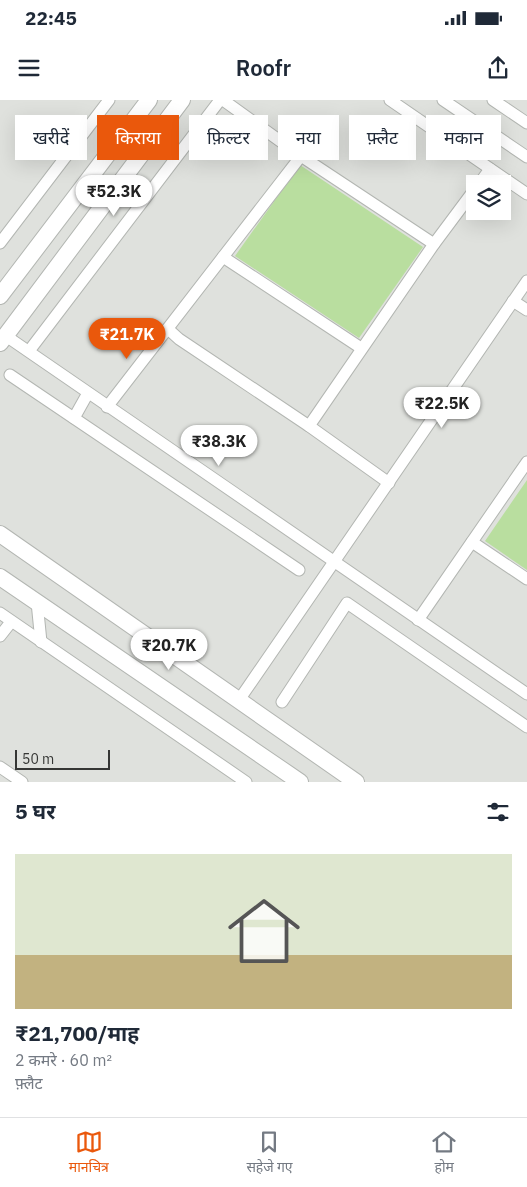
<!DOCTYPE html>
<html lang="hi">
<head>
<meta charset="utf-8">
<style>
  body { margin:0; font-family:"IBM Plex Sans","Noto Sans Devanagari",sans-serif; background:#f2f2f3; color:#1f2937; height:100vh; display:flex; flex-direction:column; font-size:19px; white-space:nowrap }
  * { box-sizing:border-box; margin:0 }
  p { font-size:16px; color:#747a83 }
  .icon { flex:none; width:28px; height:28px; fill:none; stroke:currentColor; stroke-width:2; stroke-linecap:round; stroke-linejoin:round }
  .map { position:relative; height:682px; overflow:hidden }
  .side { display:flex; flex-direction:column; background:#fff; flex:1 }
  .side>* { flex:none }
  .hud { position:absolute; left:15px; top:15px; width:498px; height:45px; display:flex; gap:10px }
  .buttons { position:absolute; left:466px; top:75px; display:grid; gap:10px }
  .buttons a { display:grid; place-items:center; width:45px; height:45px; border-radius:0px; background:#fff; box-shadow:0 5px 20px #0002; font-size:25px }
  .scale { position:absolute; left:15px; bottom:12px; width:95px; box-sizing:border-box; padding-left:5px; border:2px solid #353634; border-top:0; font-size:14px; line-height:18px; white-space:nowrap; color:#353634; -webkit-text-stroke:4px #dfe1dd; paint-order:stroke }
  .price { position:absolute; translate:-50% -42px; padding:0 11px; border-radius:18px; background:#fff; color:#222; font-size:16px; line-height:32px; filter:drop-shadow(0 1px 2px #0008) }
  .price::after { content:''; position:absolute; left:50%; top:30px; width:15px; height:11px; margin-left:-8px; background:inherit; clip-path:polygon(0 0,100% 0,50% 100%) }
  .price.selected { background:#ea580c; color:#fff }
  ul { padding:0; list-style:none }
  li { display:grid; align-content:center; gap:10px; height:265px; padding:0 15px }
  li span { display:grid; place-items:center; height:155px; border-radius:0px; color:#555 }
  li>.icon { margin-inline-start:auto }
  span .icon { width:90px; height:90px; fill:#fffc; stroke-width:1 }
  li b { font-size:21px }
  h2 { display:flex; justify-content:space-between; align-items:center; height:60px; padding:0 15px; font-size:21px }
  .chip { padding:0 18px; border-radius:0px; background:#fff; box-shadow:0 5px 20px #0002; font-size:18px; line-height:45px }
  .chip.selected { background:#ea580c; color:#fff }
  .status { display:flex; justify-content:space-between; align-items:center; height:35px; padding:0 25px; background:#fff; direction:ltr }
  .status svg { height:14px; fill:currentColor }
  header { display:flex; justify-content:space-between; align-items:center; height:65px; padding:0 15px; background:#fff; font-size:22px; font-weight:600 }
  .dock { display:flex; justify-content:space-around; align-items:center; height:70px; border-top:1px solid #e0e1e3; background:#fff; font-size:14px; color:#747a83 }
  .dock a { display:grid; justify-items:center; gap:2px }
  .dock .selected { color:#ea580c }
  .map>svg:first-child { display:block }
  .green { fill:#b9de9f }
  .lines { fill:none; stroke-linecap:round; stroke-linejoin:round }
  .street-casing { stroke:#b3b6b2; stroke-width:13 }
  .secondary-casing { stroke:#b3b6b2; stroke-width:18 }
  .street { stroke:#fff; stroke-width:11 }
  .secondary { stroke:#fff; stroke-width:16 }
</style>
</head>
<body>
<div class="status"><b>22:45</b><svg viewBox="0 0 49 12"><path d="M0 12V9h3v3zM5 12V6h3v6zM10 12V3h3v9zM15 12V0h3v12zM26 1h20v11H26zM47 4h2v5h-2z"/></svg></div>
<header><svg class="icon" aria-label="menu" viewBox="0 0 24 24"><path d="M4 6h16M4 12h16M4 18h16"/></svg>Roofr<svg class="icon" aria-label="share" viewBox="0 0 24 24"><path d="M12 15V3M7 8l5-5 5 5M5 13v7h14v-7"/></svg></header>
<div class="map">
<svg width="527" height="682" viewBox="0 0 527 682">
  <rect width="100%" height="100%" fill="#dfe1dd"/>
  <g class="green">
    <path d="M300,65L423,147L359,238L235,156Z"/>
    <path d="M527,380V470L485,441Z"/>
  </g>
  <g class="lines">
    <g class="street-casing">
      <g id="street">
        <path d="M223,0L301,56L434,144"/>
        <path d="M390,0L527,94"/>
        <path d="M443,0L527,57"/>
        <path d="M493,0L527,23"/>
        <path d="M479,84L490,69"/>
        <path d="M0,143L109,0"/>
        <path d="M223,157L361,248"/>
        <path d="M513,201L527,210"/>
        <path d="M168,229L179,239L309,326L389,383"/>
        <path d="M6,236L527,594"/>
        <path d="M29,251L220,0"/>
        <path d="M10,275L299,470"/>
        <path d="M107,307L301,56"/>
        <path d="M74,318L88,293"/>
        <path d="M309,326L434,144L475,89"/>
        <path d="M472,442L527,479"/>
        <path d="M37,502L41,542"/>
        <path d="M0,513L246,682"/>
        <path d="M418,520L527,362"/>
        <path d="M0,536L11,522"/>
        <path d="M239,600L527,181"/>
        <path d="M282,602L347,503L527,627"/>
        <path d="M0,667L22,682"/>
      </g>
    </g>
    <g class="secondary-casing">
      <g id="secondary">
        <path d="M0,196L149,0"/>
        <path d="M0,243L182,0"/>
        <path d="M0,434L356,682"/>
        <path d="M0,477L300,682"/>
      </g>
    </g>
    <use href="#street" class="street"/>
    <use href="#secondary" class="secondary"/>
  </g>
</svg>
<div class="buttons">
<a><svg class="icon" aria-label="layers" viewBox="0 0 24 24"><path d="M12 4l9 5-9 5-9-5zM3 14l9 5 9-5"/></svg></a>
</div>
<div class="scale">50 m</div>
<b class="price" style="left:114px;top:117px">₹52.3K</b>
<b class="price selected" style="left:127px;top:260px">₹21.7K</b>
<b class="price" style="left:442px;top:329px">₹22.5K</b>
<b class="price" style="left:219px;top:367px">₹38.3K</b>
<b class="price" style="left:169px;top:571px">₹20.7K</b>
<div class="hud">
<a class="chip">खरीदें</a>
<a class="chip selected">किराया</a>
<a class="chip">फ़िल्टर</a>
<a class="chip">नया</a>
<a class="chip">फ़्लैट</a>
<a class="chip">मकान</a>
</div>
</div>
<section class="side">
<h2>5 घर<svg class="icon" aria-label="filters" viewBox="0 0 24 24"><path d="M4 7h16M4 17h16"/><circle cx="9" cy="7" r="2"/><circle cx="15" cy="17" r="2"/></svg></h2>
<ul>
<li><span style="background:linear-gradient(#dfe7d0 65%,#c2b280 0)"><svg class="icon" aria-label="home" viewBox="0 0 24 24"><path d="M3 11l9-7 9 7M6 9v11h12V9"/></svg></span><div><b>₹21,700/माह</b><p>2 कमरे · 60 m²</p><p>फ़्लैट</p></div></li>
</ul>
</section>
<nav class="dock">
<a class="selected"><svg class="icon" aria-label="map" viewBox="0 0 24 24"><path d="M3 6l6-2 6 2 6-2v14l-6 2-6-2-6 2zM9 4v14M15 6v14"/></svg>मानचित्र</a>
<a><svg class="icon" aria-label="saved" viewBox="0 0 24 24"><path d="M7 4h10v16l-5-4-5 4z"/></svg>सहेजे गए</a>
<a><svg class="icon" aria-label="home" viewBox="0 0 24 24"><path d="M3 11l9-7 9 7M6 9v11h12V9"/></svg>होम</a>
</nav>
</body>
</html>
